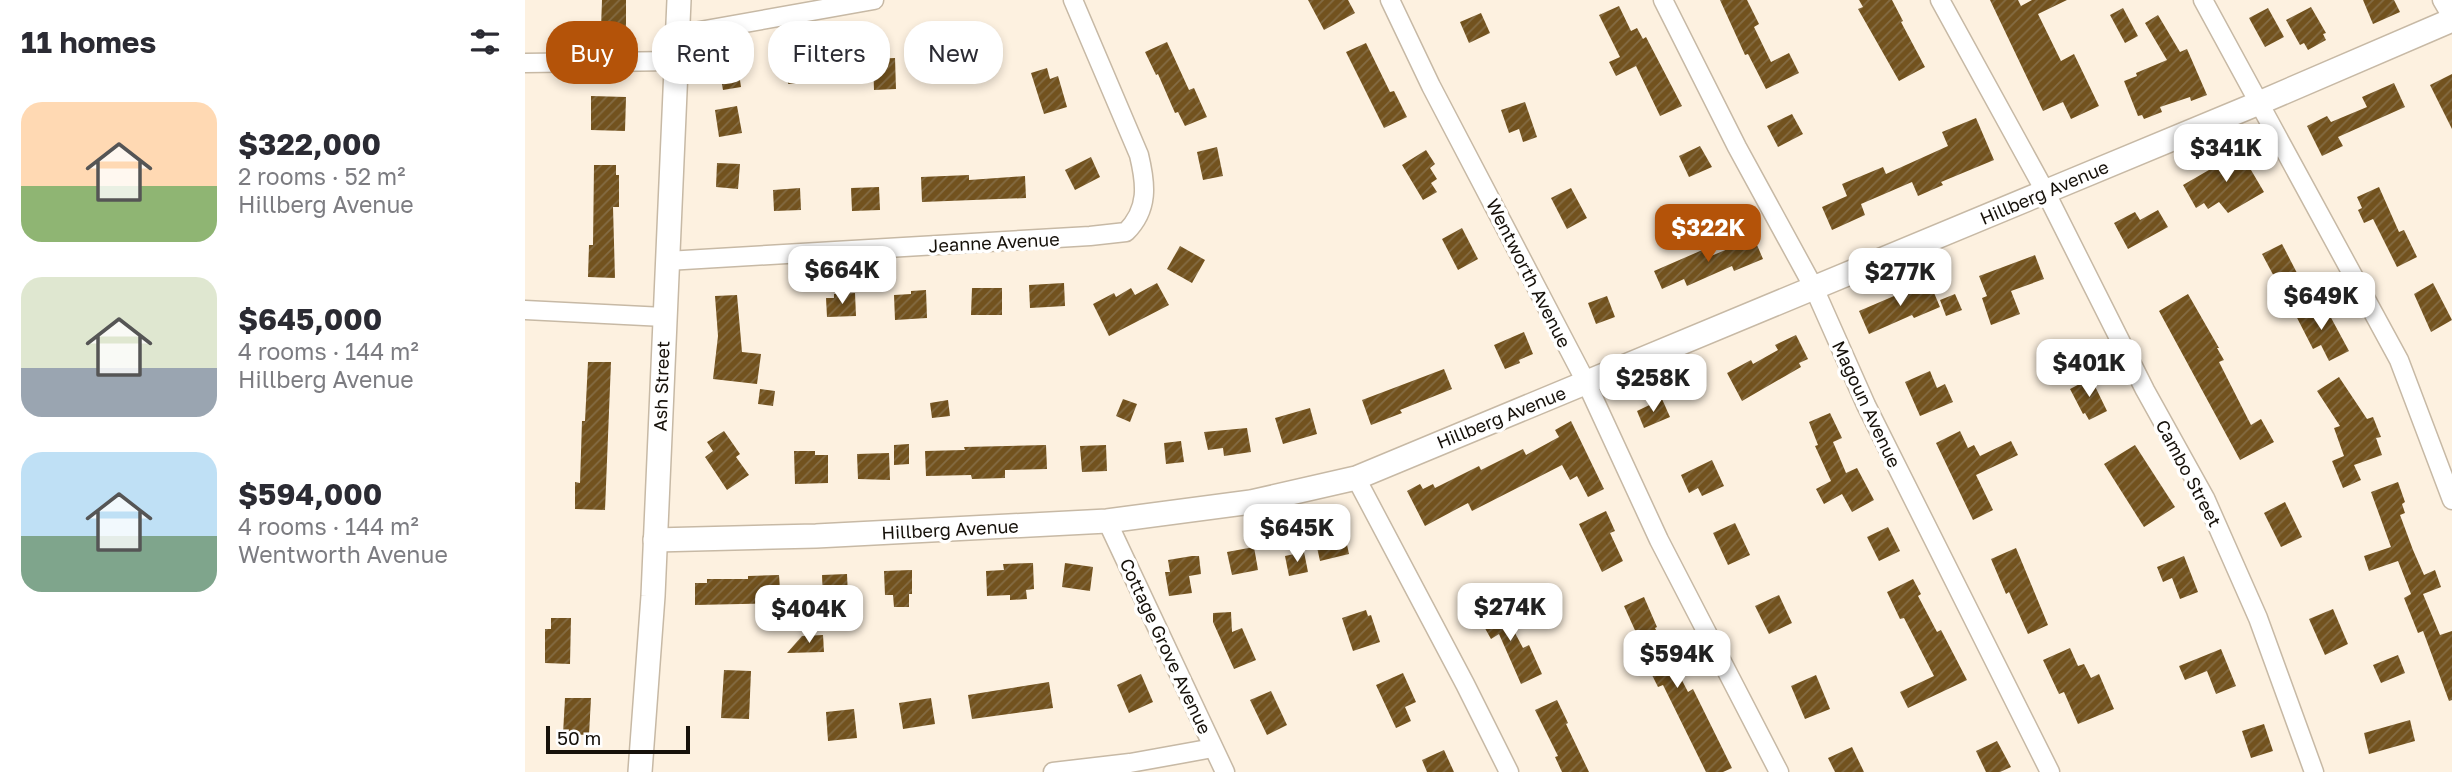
<!DOCTYPE html>
<html lang="en">
<head>
<meta charset="utf-8">
<style>
  body { margin:0; font-family:"Golos Text",sans-serif; background:#f2f2f3; color:#2b2b33; height:100vh; display:flex; flex-direction:column; font-size:26px; white-space:nowrap }
  * { box-sizing:border-box; margin:0 }
  p { font-size:23px; color:#7c7c81 }
  .icon { flex:none; width:38px; height:38px; fill:none; stroke:currentColor; stroke-width:2; stroke-linecap:round; stroke-linejoin:round }
  .map { position:relative; flex:1; overflow:hidden }
  .details { display:flex; flex-direction:column; background:#fff; width:525px }
  .details>* { flex:none }
  .guide { position:absolute; left:21px; top:21px; width:665px; height:63px; display:flex; gap:14px }
  .scale { position:absolute; left:21px; bottom:18px; width:144px; box-sizing:border-box; padding-left:7px; border:4px solid #16110a; border-top:0; font-size:19px; line-height:24px; white-space:nowrap; color:#16110a; -webkit-text-stroke:5px #fff; paint-order:stroke }
  .price { position:absolute; translate:-50% -60px; padding:0 16px; border-radius:14px; background:#fff; color:#222; font-size:23px; line-height:46px; filter:drop-shadow(0 2px 4px #0008) }
  .price::after { content:''; position:absolute; left:50%; top:42px; width:21px; height:16px; margin-left:-10px; background:inherit; clip-path:polygon(0 0,100% 0,50% 100%) }
  .price.current { background:#b45309; color:#fff }
  ul { padding:0; list-style:none }
  li { display:flex; align-items:center; gap:21px; height:175px; padding:0 21px }
  li span { display:grid; place-items:center; flex:none; width:196px; height:140px; border-radius:21px; color:#555 }
  li>.icon { margin-inline-start:auto }
  span .icon { width:84px; height:84px; fill:#fffc; stroke-width:1 }
  li b { font-size:30px }
  h2 { display:flex; justify-content:space-between; align-items:center; height:84px; padding:0 21px; font-size:30px }
  .tag { padding:0 24px; border-radius:28px; background:#fff; box-shadow:0 4px 10px #0003; font-size:24px; line-height:63px }
  .tag.current { background:#b45309; color:#fff }
  main { display:flex; flex:1; min-height:0 }
  .map>svg:first-child { display:block }
  .building { fill:url(#building-hatch) }
  .lines { fill:none; stroke-linecap:round; stroke-linejoin:round }
  .minor-casing { stroke:#c7b9a5; stroke-width:21 }
  .tertiary-casing { stroke:#c7b9a5; stroke-width:26 }
  .minor { stroke:#fff; stroke-width:18 }
  .tertiary { stroke:#fff; stroke-width:23 }
  .labels { text-anchor:middle; dominant-baseline:central; stroke-width:7; stroke-linejoin:round; paint-order:stroke }
  .street-label { font-size:18px; fill:#16110a; stroke:#fff }
</style>
</head>
<body>
<main>
<section class="details">
<h2>11 homes<svg class="icon" aria-label="filters" viewBox="0 0 24 24"><path d="M4 7h16M4 17h16"/><circle cx="9" cy="7" r="2"/><circle cx="15" cy="17" r="2"/></svg></h2>
<ul>
<li><span style="background:linear-gradient(#ffd9b3 60%,#8fb573 0)"><svg class="icon" aria-label="home" viewBox="0 0 24 24"><path d="M3 11l9-7 9 7M6 9v11h12V9"/></svg></span><div><b>$322,000</b><p>2 rooms · 52 m²</p><p>Hillberg Avenue</p></div></li>
<li><span style="background:linear-gradient(#dfe7d0 65%,#9aa5b1 0)"><svg class="icon" aria-label="home" viewBox="0 0 24 24"><path d="M3 11l9-7 9 7M6 9v11h12V9"/></svg></span><div><b>$645,000</b><p>4 rooms · 144 m²</p><p>Hillberg Avenue</p></div></li>
<li><span style="background:linear-gradient(#bfe0f5 60%,#7fa58c 0)"><svg class="icon" aria-label="home" viewBox="0 0 24 24"><path d="M3 11l9-7 9 7M6 9v11h12V9"/></svg></span><div><b>$594,000</b><p>4 rooms · 144 m²</p><p>Wentworth Avenue</p></div></li>
</ul>
</section>
<div class="map">
<svg width="1927" height="772" viewBox="0 0 1927 772">
  <defs>
    <pattern id="building-hatch" width="6" height="6" patternUnits="userSpaceOnUse" patternTransform="scale(1.75)"><rect width="6" height="6" fill="#72521e"/><path d="M-1 1l2-2M0 6l6-6M5 7l2-2" fill="none" stroke="#846c44"/></pattern>
  </defs>
  <rect width="100%" height="100%" fill="#fdf1e0"/>
  <g class="building">
    <path d="M77,0H101V28H76Z"/>
    <path d="M783,0H823L830,13L799,30Z"/>
    <path d="M1195,0H1222L1234,24L1229,27L1246,62L1264,53L1274,73L1241,89L1223,54L1220,55Z"/>
    <path d="M1334,0H1367L1378,21L1376,22L1400,67L1374,81L1333,9L1338,7Z"/>
    <path d="M1465,0H1493L1496,6L1507,0H1542L1513,14L1536,61L1549,54L1574,106L1546,119L1538,102L1518,111Z"/>
    <path d="M1838,0H1869L1875,12L1848,24Z"/>
    <path d="M1094,6L1106,31L1112,28L1118,39L1121,37L1157,106L1135,116L1111,66L1091,76L1084,62L1095,57L1074,15Z"/>
    <path d="M1786,7L1801,33L1798,34L1801,40L1783,50L1779,43L1775,45L1761,20Z"/>
    <path d="M1598,8L1613,36L1600,43L1585,15Z"/>
    <path d="M1743,8L1759,37L1740,47L1724,18Z"/>
    <path d="M956,13L965,33L944,43L935,22Z"/>
    <path d="M1633,15L1655,52L1662,49L1682,95L1666,101L1665,97L1635,107L1637,112L1619,119L1617,115L1613,116L1599,81L1612,76L1611,73L1642,60L1620,23Z"/>
    <path d="M437,31L465,32V55H453L442,77L429,71L437,55L425,54V38H437Z"/>
    <path d="M642,42L664,90L669,88L682,117L660,126L653,112L650,113L633,74L631,75L620,52Z"/>
    <path d="M841,43L865,92L869,91L882,117L859,128L821,52Z"/>
    <path d="M370,58L371,89L349,90L348,59Z"/>
    <path d="M282,59V62H303V84H263L262,60Z"/>
    <path d="M212,60L216,87L198,90L193,63Z"/>
    <path d="M522,68L525,79L533,76L542,107L519,114L506,73Z"/>
    <path d="M1927,74V129L1905,85Z"/>
    <path d="M1869,83L1880,107L1813,137L1818,146L1797,156L1782,126L1802,116L1806,122L1842,107L1837,97Z"/>
    <path d="M66,96L101,97L100,131L66,130Z"/>
    <path d="M1000,102L1012,137L998,142L994,129L984,133L976,110Z"/>
    <path d="M212,106L217,133L194,137L190,110Z"/>
    <path d="M1267,114L1278,134L1253,147L1242,126Z"/>
    <path d="M1451,118L1469,160L1416,182L1418,185L1393,196L1387,182L1336,204L1340,215L1307,230L1297,207L1322,196L1317,184L1358,167L1361,174L1423,146L1417,132Z"/>
    <path d="M1175,146L1187,167L1164,177L1154,156Z"/>
    <path d="M692,147L698,176L678,180L672,152Z"/>
    <path d="M1722,148L1733,166L1726,170L1739,192L1703,213L1694,202L1683,209L1679,203L1671,208L1658,185Z"/>
    <path d="M901,150L910,164L905,168L912,179L906,183L912,192L898,200L877,165Z"/>
    <path d="M566,157L575,177L550,190L540,170Z"/>
    <path d="M192,163L215,164L213,189L191,187Z"/>
    <path d="M69,165H91V175H94V207H88L90,278L63,277L64,245H68Z"/>
    <path d="M444,175V180L500,176L501,198L397,202L396,177Z"/>
    <path d="M354,187L355,210L327,211L326,188Z"/>
    <path d="M1854,187L1874,232L1879,230L1892,257L1872,267L1848,219L1839,223L1833,210L1837,208L1832,197Z"/>
    <path d="M275,188L276,210L249,211L248,190Z"/>
    <path d="M1046,188L1062,218L1042,229L1026,198Z"/>
    <path d="M1633,210L1643,227L1603,249L1589,223L1610,212L1615,220Z"/>
    <path d="M937,228L953,259L933,270L917,239Z"/>
    <path d="M1229,238L1238,259L1209,271L1207,266L1162,286L1159,279L1137,289L1129,271L1182,248L1186,256Z"/>
    <path d="M1757,244L1772,273L1752,282L1737,254Z"/>
    <path d="M655,246L680,260L667,283L642,269Z"/>
    <path d="M1510,255L1519,279L1486,291L1495,314L1466,325L1457,298L1462,296L1454,276Z"/>
    <path d="M1404,281L1415,307L1389,318L1387,315L1344,334L1334,311Z"/>
    <path d="M539,283L540,306L505,308L504,285Z"/>
    <path d="M632,283L644,305L584,336L568,304L589,293L591,297L606,288L610,295Z"/>
    <path d="M1908,283L1927,320L1906,332L1889,294Z"/>
    <path d="M447,288H477V315H446Z"/>
    <path d="M401,290L402,318L370,320L369,295L386,294V291Z"/>
    <path d="M330,293L331,316L302,317L301,298H309V294Z"/>
    <path d="M1430,294L1437,310L1421,316L1415,300Z"/>
    <path d="M1663,294L1694,348H1692L1699,360L1694,362L1726,425L1736,419L1749,442L1715,460L1634,311Z"/>
    <path d="M212,295L217,352L236,354L232,384L188,379L193,336L190,296Z"/>
    <path d="M1082,296L1090,317L1071,324L1063,303Z"/>
    <path d="M1786,302L1795,319L1804,314L1824,351L1804,361L1796,345L1788,349L1768,310Z"/>
    <path d="M999,332L1008,354L994,360L995,363L980,369L969,345Z"/>
    <path d="M1271,335L1283,359L1274,363L1276,367L1217,401L1202,373L1226,360L1228,364L1253,350L1250,345Z"/>
    <path d="M63,362H86L80,510L50,509V482L55,483L57,421H60Z"/>
    <path d="M919,369L927,389L875,410L877,413L846,425L837,400Z"/>
    <path d="M1405,371L1412,388L1420,384L1428,402L1395,416L1380,382Z"/>
    <path d="M1814,377L1842,419L1848,417L1856,437L1851,438L1857,455L1829,465L1836,480L1818,488L1807,461L1819,456L1809,428L1815,426L1792,391Z"/>
    <path d="M1566,378L1582,411L1564,420L1560,413L1558,414L1545,389Z"/>
    <path d="M235,389L250,391L248,406L233,404Z"/>
    <path d="M598,399L612,404L605,422L591,416Z"/>
    <path d="M1137,399L1145,417L1119,428L1112,411Z"/>
    <path d="M423,400L425,416L407,418L405,403Z"/>
    <path d="M785,408L792,434L758,444L750,418Z"/>
    <path d="M1305,413L1317,438L1308,442L1321,473L1332,468L1349,500L1327,512L1317,494L1299,504L1291,489L1306,481L1290,446L1293,445L1284,422Z"/>
    <path d="M1046,421L1079,489L1063,497L1052,476L1045,480L1037,465L947,511L943,503L900,526L882,491L895,484L898,489L908,484L910,488L954,466L956,470L998,449L1001,455L1034,437L1030,430Z"/>
    <path d="M722,428L726,452L699,456L698,448L683,450L679,432Z"/>
    <path d="M199,431L215,454L211,457L224,475L202,490L180,457L188,451L182,442Z"/>
    <path d="M1435,431L1443,448L1449,445L1455,456L1486,441L1493,455L1451,475L1468,510L1448,520L1411,443Z"/>
    <path d="M656,441L659,462L641,464L639,443Z"/>
    <path d="M384,444V464L369,465V445Z"/>
    <path d="M521,445L522,469L480,470V478L447,479L446,475L401,476L400,451L440,450L439,447Z"/>
    <path d="M581,445L582,471L557,472L555,446Z"/>
    <path d="M1610,445L1650,507L1619,527L1579,464Z"/>
    <path d="M269,451H290V455H303V483L270,484Z"/>
    <path d="M364,453L365,480L333,479L332,454Z"/>
    <path d="M1187,460L1199,486L1177,496L1173,488L1164,493L1156,475Z"/>
    <path d="M1873,482L1880,502L1877,504L1880,513L1875,515L1888,550L1899,575L1910,570L1916,587L1898,594L1915,635L1927,631V700L1924,701L1898,631L1893,633L1879,598L1886,594L1873,561L1844,571L1839,556L1866,547L1846,492Z"/>
    <path d="M1760,502L1777,537L1756,547L1739,513Z"/>
    <path d="M1081,511L1090,531L1085,533L1098,561L1077,572L1054,524Z"/>
    <path d="M817,522L824,554L795,561L788,529Z"/>
    <path d="M1210,523L1225,555L1203,565L1188,533Z"/>
    <path d="M1363,527L1375,551L1354,561L1342,537Z"/>
    <path d="M729,547L733,570L707,575L702,552Z"/>
    <path d="M1491,548L1523,625L1503,634L1484,592L1481,594L1466,559Z"/>
    <path d="M779,552L783,572L764,576L760,556Z"/>
    <path d="M667,556H674L676,574L664,576L667,593L644,596L640,572H645L643,560Z"/>
    <path d="M1659,556L1673,592L1655,599L1647,578L1638,582L1632,567Z"/>
    <path d="M508,563L509,589L501,590L502,599L485,600V595L462,596L461,571L479,570L478,564Z"/>
    <path d="M540,563L568,567L565,591L537,587Z"/>
    <path d="M387,570V594H384V607H369L368,595H360L359,571Z"/>
    <path d="M322,574L323,596L298,598L297,575Z"/>
    <path d="M254,575L256,603L170,605V583H182V579H223V576Z"/>
    <path d="M1388,579L1396,594L1393,596L1412,632L1416,630L1442,680L1383,708L1375,692L1409,676L1379,618L1375,619L1362,592Z"/>
    <path d="M1254,595L1267,623L1244,634L1230,606Z"/>
    <path d="M1119,597L1132,627L1130,628L1163,692L1168,689L1207,768L1198,772H1181L1138,685L1133,687L1120,661L1123,659L1099,606Z"/>
    <path d="M974,603L998,648L1004,645L1017,674L996,684L974,634L966,639L952,614Z"/>
    <path d="M1808,609L1823,644L1800,655L1784,619Z"/>
    <path d="M841,610L843,616L846,615L855,642L828,651L817,618Z"/>
    <path d="M706,612L707,632L717,628L731,660L709,669L688,622V613Z"/>
    <path d="M26,618H46L45,664L20,663V629H26Z"/>
    <path d="M298,635L299,652L262,653L277,636Z"/>
    <path d="M1545,648L1553,666L1559,664L1566,678L1574,674L1589,709L1553,724L1539,692L1534,694L1518,660Z"/>
    <path d="M1696,649L1711,686L1691,694L1682,671L1660,680L1654,666Z"/>
    <path d="M1873,655L1880,673L1856,683L1848,665Z"/>
    <path d="M199,670L226,671L224,719L196,718Z"/>
    <path d="M878,673L891,702L880,707L886,721L871,728L851,685Z"/>
    <path d="M616,674L628,702L604,713L592,685Z"/>
    <path d="M1291,675L1305,709L1280,719L1266,686Z"/>
    <path d="M524,682L528,708L447,719L443,695Z"/>
    <path d="M746,691L762,725L742,735L725,700Z"/>
    <path d="M40,698H66L64,735L38,734Z"/>
    <path d="M406,698L410,724L378,729L374,703Z"/>
    <path d="M1032,700L1043,723L1041,724L1064,772H1037L1030,757L1033,756L1010,710Z"/>
    <path d="M329,709L332,738L303,741L301,712Z"/>
    <path d="M1885,720L1890,741L1844,754L1839,733Z"/>
    <path d="M1739,724L1748,751L1726,758L1717,731Z"/>
    <path d="M1472,741L1486,767L1475,772H1461L1451,751Z"/>
    <path d="M1327,747L1339,772H1310L1303,758Z"/>
    <path d="M919,750L929,772H902L897,760Z"/>
  </g>
  <g class="lines">
    <g class="minor-casing">
      <g id="minor">
        <path d="M865,0L906,86L1061,382L1134,540L1254,772"/>
        <path d="M1138,0L1212,147L1289,288L1341,405L1525,772"/>
        <path d="M1415,0L1520,191L1620,390L1680,498L1733,618L1789,772"/>
        <path d="M1678,0L1874,360L1927,500"/>
        <path d="M1917,0L1927,17"/>
        <path d="M152,35L349,0"/>
        <path d="M0,63L151,61"/>
        <path d="M142,261L565,236L601,232C624,209 621,184 614,155L548,0"/>
        <path d="M0,310L139,317"/>
        <path d="M831,478L940,684L984,772"/>
        <path d="M582,521L700,772"/>
        <path d="M528,772L605,763L688,748"/>
      </g>
    </g>
    <g class="tertiary-casing">
      <g id="tertiary">
        <path d="M130,540L291,536L582,521L726,502L831,478L1734,103L1927,20"/>
        <path d="M115,772L128,596L154,0"/>
      </g>
    </g>
    <use href="#minor" class="minor"/>
    <use href="#tertiary" class="tertiary"/>
  </g>
  <g class="labels">
    <g class="street-label">
      <text transform="translate(1519 192) rotate(-23)">Hillberg Avenue</text>
      <text transform="translate(469 242) rotate(-3)">Jeanne Avenue</text>
      <text transform="translate(1004 273) rotate(63)">Wentworth Avenue</text>
      <text transform="translate(136 386) rotate(-88)">Ash Street</text>
      <text transform="translate(1342 404) rotate(65)">Magoun Avenue</text>
      <text transform="translate(976 417) rotate(-22)">Hillberg Avenue</text>
      <text transform="translate(1664 473) rotate(62)">Cambo Street</text>
      <text transform="translate(425 529) rotate(-3)">Hillberg Avenue</text>
      <text transform="translate(641 646) rotate(65)">Cottage Grove Avenue</text>
    </g>
  </g>
</svg>
<div class="scale">50 m</div>
<b class="price" style="left:1701px;top:184px">$341K</b>
<b class="price current" style="left:1183px;top:264px">$322K</b>
<b class="price" style="left:317px;top:306px">$664K</b>
<b class="price" style="left:1375px;top:308px">$277K</b>
<b class="price" style="left:1796px;top:332px">$649K</b>
<b class="price" style="left:1564px;top:399px">$401K</b>
<b class="price" style="left:1128px;top:414px">$258K</b>
<b class="price" style="left:772px;top:564px">$645K</b>
<b class="price" style="left:985px;top:643px">$274K</b>
<b class="price" style="left:284px;top:645px">$404K</b>
<b class="price" style="left:1152px;top:690px">$594K</b>
<div class="guide">
<a class="tag current">Buy</a>
<a class="tag">Rent</a>
<a class="tag">Filters</a>
<a class="tag">New</a>
</div>
</div>
</main>
</body>
</html>
